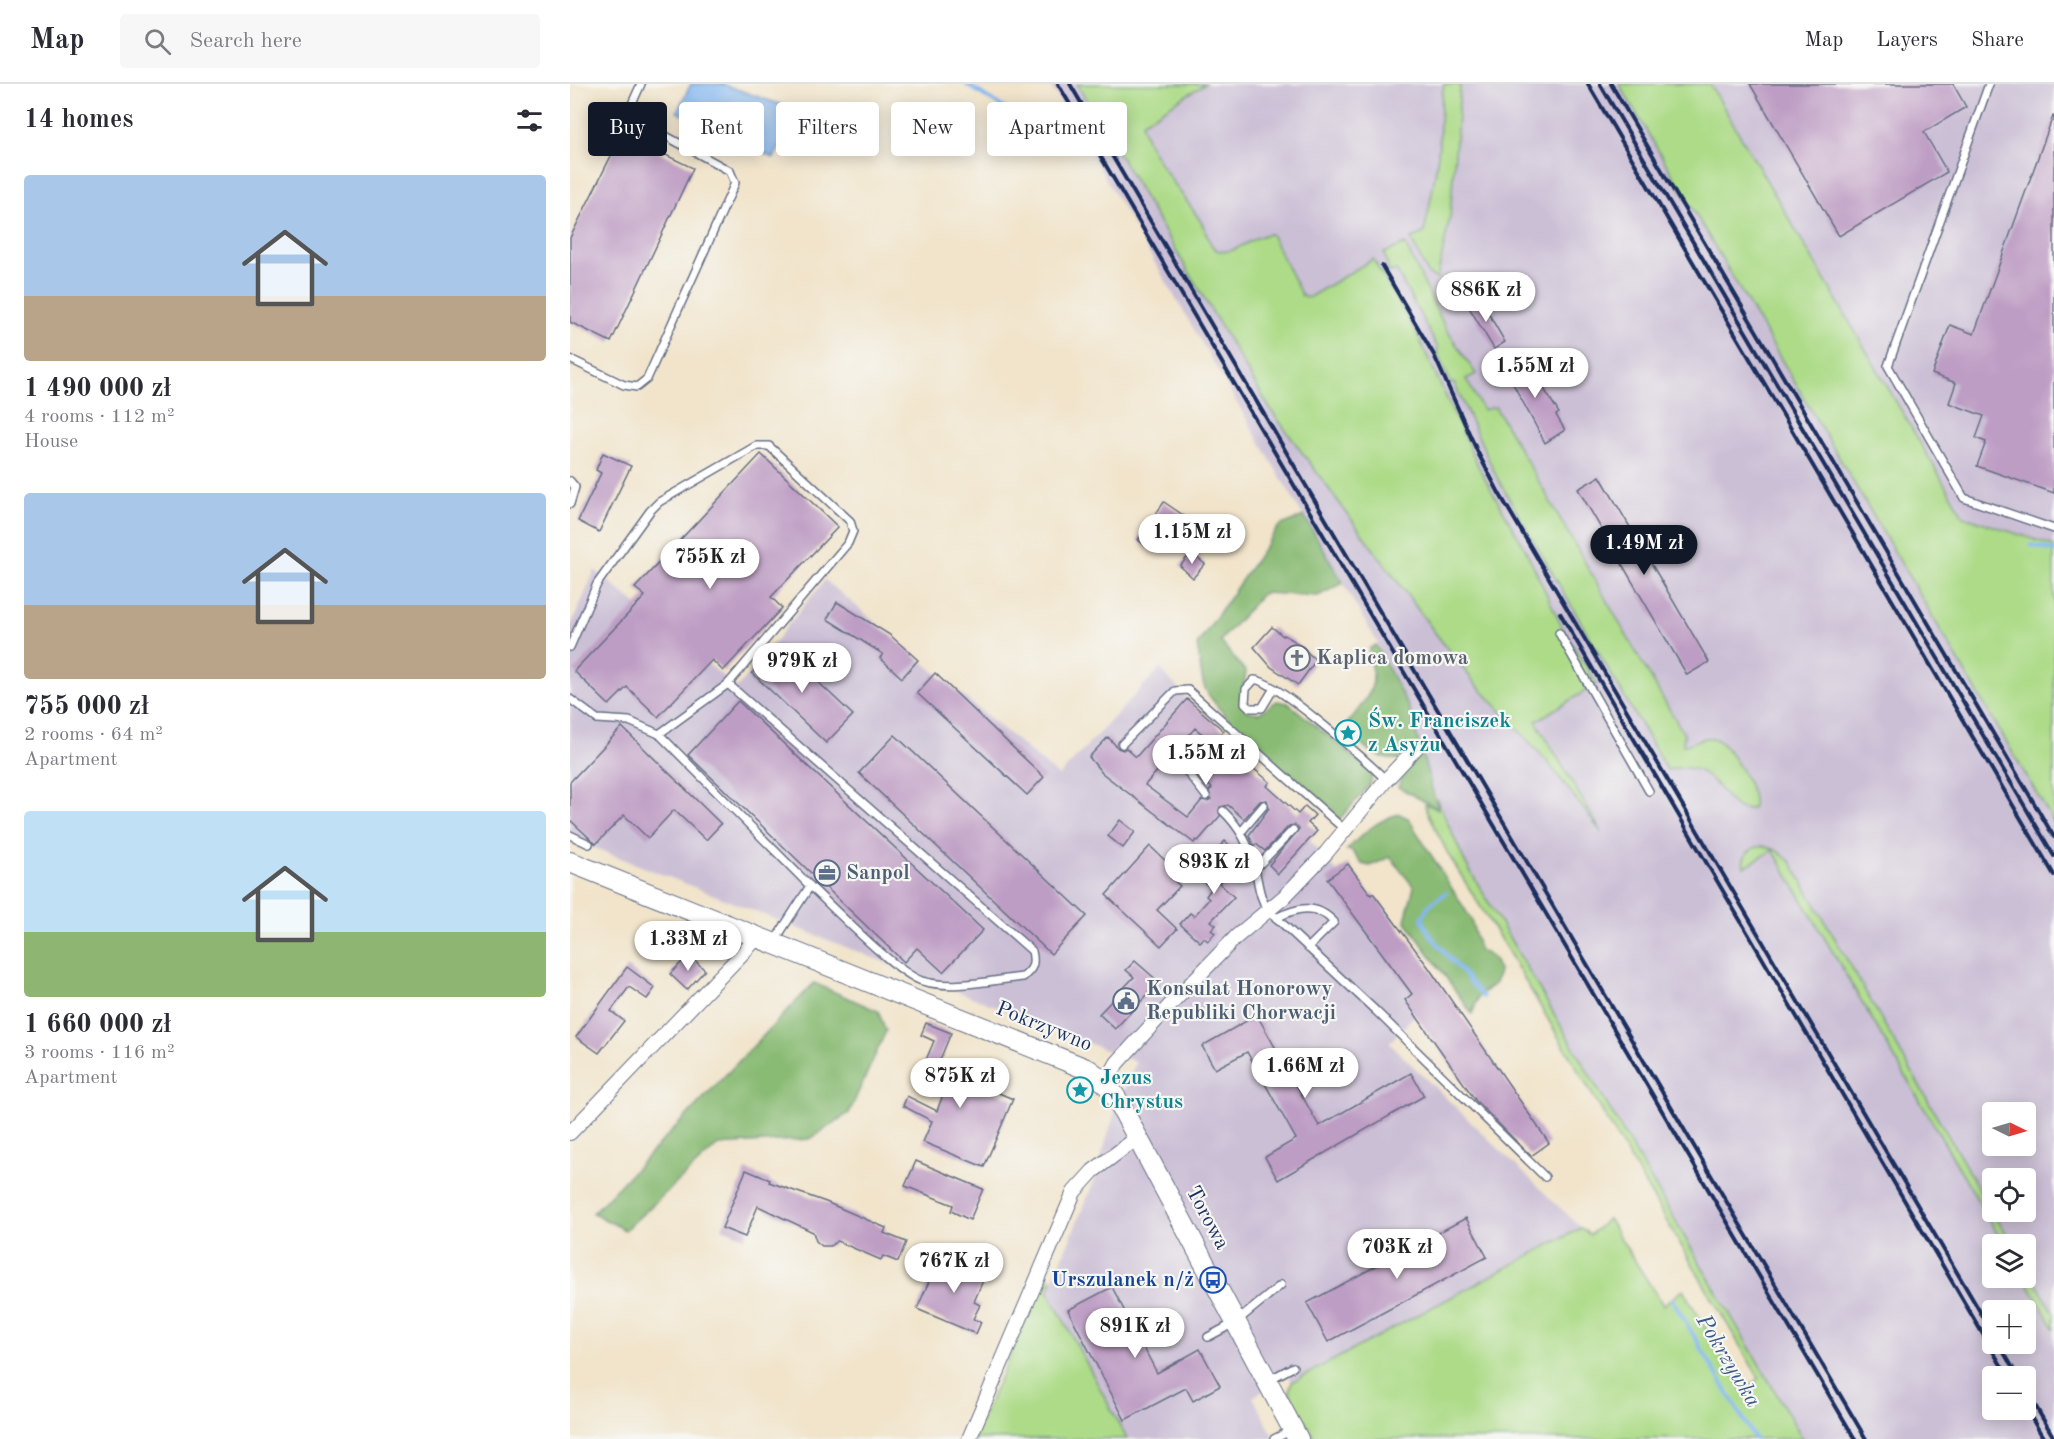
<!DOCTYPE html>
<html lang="en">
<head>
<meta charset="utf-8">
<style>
  body { margin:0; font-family:"Old Standard TT",serif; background:#f7f7f7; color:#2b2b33; height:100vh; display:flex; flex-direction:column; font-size:22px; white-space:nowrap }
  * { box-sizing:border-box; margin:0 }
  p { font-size:20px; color:#7c7c81 }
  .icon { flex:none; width:33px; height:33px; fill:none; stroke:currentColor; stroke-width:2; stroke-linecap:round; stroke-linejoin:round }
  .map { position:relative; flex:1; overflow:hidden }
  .details { display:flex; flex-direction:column; background:#fff; width:570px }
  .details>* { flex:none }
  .guide { position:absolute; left:18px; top:18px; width:570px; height:54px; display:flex; gap:12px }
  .needle { width:39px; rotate:95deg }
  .fabs { position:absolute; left:1412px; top:1018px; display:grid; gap:12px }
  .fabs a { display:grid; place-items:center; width:54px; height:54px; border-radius:6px; background:#fff; box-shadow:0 3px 15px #0003; font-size:30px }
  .price { position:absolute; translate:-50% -51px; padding:0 14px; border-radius:21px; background:#fff; color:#222; font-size:20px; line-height:39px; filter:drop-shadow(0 2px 3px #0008) }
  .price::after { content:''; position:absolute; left:50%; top:36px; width:18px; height:14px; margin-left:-9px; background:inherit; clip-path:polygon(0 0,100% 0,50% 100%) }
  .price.active { background:#111827; color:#fff }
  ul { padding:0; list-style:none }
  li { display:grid; align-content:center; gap:12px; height:318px; padding:0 24px }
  li span { display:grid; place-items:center; height:186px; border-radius:6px; color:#555 }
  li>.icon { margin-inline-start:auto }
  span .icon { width:108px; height:108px; fill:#fffc; stroke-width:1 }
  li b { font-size:26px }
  h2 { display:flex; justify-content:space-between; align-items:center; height:72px; padding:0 24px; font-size:26px }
  .chip { padding:0 21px; border-radius:6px; background:#fff; box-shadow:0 3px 15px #0003; font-size:21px; line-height:54px }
  .chip.active { background:#111827; color:#fff }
  header { display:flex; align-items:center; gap:36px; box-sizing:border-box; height:84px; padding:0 30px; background:#fff; border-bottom:2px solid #e1e1e2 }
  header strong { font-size:28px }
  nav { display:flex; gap:33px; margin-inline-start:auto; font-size:21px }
  .search { width:420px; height:54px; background:#f7f7f7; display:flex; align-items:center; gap:15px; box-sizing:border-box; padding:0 21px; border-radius:6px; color:#7c7c81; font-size:22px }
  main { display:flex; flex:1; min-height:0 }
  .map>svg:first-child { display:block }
  .industrial { fill:#cbbfd5; fill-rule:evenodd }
  .green { fill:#addb88; stroke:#648573; stroke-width:1.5 }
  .forest { fill:#8abb74; stroke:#527569; stroke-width:1.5 }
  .water { fill:#84b8f2; stroke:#5074a8; stroke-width:1.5 }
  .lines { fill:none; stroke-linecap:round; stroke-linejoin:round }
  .stream { stroke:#84b8f2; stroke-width:4 }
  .building { fill:#be9dc4 }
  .lane-casing { stroke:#666e84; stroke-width:10 }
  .street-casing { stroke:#666e84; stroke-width:16 }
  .secondary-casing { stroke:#666e84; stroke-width:22 }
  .lane { stroke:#fff; stroke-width:7 }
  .street { stroke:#fff; stroke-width:14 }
  .secondary { stroke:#fff; stroke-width:20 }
  .rail { stroke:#1b2f5e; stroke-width:4 }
  .labels { text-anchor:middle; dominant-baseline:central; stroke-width:4.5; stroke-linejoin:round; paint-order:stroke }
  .worship-label { font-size:21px; font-weight:bold; fill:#5b616d; stroke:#f6f6f2; text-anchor:start }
  .culture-label { font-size:21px; font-weight:bold; fill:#0d838f; stroke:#f6f6f2; text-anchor:start }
  .service-label { font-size:21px; font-weight:bold; fill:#4e5e75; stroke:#f6f6f2; text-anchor:start }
  .street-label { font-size:21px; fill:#1b2f5e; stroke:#f6f6f2 }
  .transit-label { font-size:21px; font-weight:bold; fill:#164399; stroke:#f6f6f2; text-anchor:end }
  .water-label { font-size:22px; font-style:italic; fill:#3a588a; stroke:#f6f6f2 }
</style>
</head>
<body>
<header>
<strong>Map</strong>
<div class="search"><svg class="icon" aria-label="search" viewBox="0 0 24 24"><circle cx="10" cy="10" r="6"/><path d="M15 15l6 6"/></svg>Search here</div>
<nav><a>Map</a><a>Layers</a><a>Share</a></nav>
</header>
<main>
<section class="details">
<h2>14 homes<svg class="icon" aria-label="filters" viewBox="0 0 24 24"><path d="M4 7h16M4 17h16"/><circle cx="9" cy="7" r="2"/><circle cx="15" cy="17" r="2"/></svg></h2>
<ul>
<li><span style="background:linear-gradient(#a9c7e8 65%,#b9a48a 0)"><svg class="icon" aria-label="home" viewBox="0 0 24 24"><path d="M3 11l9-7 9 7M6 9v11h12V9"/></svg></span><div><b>1 490 000 zł</b><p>4 rooms · 112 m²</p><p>House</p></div></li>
<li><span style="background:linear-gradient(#a9c7e8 60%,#b9a48a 0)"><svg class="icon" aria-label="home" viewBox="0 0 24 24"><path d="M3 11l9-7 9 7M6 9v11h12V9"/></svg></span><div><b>755 000 zł</b><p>2 rooms · 64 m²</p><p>Apartment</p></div></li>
<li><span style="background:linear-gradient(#bfe0f5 65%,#8fb573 0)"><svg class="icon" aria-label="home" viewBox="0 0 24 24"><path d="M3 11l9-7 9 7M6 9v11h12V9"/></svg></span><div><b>1 660 000 zł</b><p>3 rooms · 116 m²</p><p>Apartment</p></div></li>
</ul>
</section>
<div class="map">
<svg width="1484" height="1355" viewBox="0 0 1484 1355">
  <rect width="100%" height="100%" fill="#f6f6f2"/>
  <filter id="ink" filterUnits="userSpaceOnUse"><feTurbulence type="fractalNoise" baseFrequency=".0167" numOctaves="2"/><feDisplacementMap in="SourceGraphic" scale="12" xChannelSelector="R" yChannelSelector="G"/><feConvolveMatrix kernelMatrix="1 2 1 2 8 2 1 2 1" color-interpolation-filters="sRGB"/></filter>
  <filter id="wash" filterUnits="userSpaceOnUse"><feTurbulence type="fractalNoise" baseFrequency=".008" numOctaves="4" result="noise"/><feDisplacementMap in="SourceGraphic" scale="24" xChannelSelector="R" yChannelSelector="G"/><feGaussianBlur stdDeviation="1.35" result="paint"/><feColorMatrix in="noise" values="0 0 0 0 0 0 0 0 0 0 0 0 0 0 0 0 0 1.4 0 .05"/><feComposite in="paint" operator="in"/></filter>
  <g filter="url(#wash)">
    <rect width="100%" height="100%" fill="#f1e4cb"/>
    <g class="industrial">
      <path d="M480,0H1049L1484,739V1355H1230L895,778L867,715L831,611L806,556ZM1422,1029H1455V1062H1422ZM1422,1095H1455V1128H1422ZM1422,1161H1455V1194H1422ZM1422,1227H1455V1260H1422ZM1422,1293H1455V1326H1422Z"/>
      <path d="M1140,0H1484V462L1393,432Z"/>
      <path d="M25,486L167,604L255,496L489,692L590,584L869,905L819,959L1011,1144L722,1298L718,1291L683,1313L705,1355H557L478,1207L521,1105L544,1031L566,978L0,754V544Z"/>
    </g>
    <g class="green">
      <path d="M507,0H635L572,39C576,68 615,112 631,138C637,148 639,165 650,167C667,171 683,150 701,150L732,212L738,214L803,175L847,250L910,386L956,467L996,551L1027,600L966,637L1032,749L976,676L904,598L866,550L700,325Z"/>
      <path d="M874,0H890V4L880,133L867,195L858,190L841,155L854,149C859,124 865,96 868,70C871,46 869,23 874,0Z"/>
      <path d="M1049,0H1140L1393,432L1484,462V739Z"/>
      <path d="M835,160L876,245L906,290L896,295L913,326L925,323C990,431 1049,542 1114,650L1113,661C1124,661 1133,650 1145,655C1159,660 1190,711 1182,724C1152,735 1152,671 1097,686L927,394L884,299L881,300L867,268L868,264L826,186L819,188L814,169Z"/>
      <path d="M867,715L895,778L1233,1355H745L719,1307L722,1298L1011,1144L1020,1151L1038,1135L1093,1221L1113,1206L1173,1306L1189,1294L939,869L879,772L856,726L855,720L868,725Z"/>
      <path d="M1193,762L1206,766L1221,778L1422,1128L1444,1161H1434L1203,766L1174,783C1171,770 1182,763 1193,762Z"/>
      <path d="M1455,1180L1484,1229V1245L1454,1194Z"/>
      <path d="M478,1192L482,1197L478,1207L557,1355H403L475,1193Z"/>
    </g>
    <g class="forest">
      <path d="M734,432L773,499L748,512L693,509L650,557L676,588L673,606L676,627L689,629L707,617L718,619L803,689L800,701L768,737C741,712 644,630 634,602C630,589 630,574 627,561L709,442Z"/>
      <path d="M806,561L839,624L868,725L828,703L835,686L828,675C803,677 792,660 775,643C784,630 805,609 803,592C802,581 797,577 800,564Z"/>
      <path d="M829,730L838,734L901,835L909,865L924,875L929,887L925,899L909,912L902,930L835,836L844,803L820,773L800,782L792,780L782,767L777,766C792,750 807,736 829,730Z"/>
      <path d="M244,899L308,927L316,947L279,1029L240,1055L148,1061L55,1146L23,1129Z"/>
    </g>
    <path class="water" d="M121,0H152L226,26L204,74L107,28Z"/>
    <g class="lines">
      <g class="stream">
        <path d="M396,0L472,48"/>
        <path d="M1461,461L1484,467"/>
        <path d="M876,809L858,822L852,835L860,851L913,913"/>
        <path d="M1102,1215L1185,1355"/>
      </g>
    </g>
    <g id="blocks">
      <g class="building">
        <path d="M1180,0H1383L1396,23L1354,48L1377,88L1269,152Z"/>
        <path d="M1483,32H1484V409L1407,382L1416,358L1406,354L1414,332L1379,319L1386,299L1362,290L1380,241L1404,250Z"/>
        <path d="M52,50L123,84L41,258L0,238V154Z"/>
        <path d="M909,213L935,258L924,265L897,220Z"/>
        <path d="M953,271L989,329L986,331L995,346L975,359L934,283Z"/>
        <path d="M33,369L61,382L29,448L8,437L31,389L26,386Z"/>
        <path d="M191,370L268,443L201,513L212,524L153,587L142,576L88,633L57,603L39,621L4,587L75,512L65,504Z"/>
        <path d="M1030,392L1139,578L1117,591L1008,405Z"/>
        <path d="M594,418L626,440L618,451L598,437L579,464L568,456Z"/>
        <path d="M621,469L635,480L623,494L610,482Z"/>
        <path d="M267,518L320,551L348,576L332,594L310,574L313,570L257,535Z"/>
        <path d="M702,543L713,552L714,551L723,556L746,576L728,601L701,583L684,563Z"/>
        <path d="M209,561L283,631L256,659L182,589Z"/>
        <path d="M365,589L474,693L457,711L347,609Z"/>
        <path d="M617,615L654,647L642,658L625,644L575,701L618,733L632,716L637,717L641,715L639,707L642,704L634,697L660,665L700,698L697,702L728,730L735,722L745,731L738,739L747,747L708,790L699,781L729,745L725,741L719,742L695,767L686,760L684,762L679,751L699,724L697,716L690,717L674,735L658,721L650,723V732L628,757L626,756L624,759L532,689L519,673L538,653L548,664L553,666L556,664L566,673Z"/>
        <path d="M168,617L413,846L373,888L347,864L334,878L118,671Z"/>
        <path d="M52,643L151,740L136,756L104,726L78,754L54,731L26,760L0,736V698Z"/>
        <path d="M325,651L517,832L481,870L289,689Z"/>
        <path d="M550,736L565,748L553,764L538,752Z"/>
        <path d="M655,757L665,767L671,761L675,771L649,799L664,813L641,837L646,841L641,846L645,849L638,857L634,854L630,858L610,840L620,829L624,832L639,815L636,812L641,805L634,798L653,777L644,768Z"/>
        <path d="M580,762L605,786L600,793L610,802L587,826L607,845L591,862L536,811Z"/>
        <path d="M778,780L801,811L803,809L859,884L979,1059L961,1072L906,1017L835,916L842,910L757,795Z"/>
        <path d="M119,871L135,886L117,906L100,890Z"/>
        <path d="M565,877L589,898L545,945L529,930L564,893L556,886Z"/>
        <path d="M57,883L85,904L77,915L59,903L41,927L54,937L29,969L6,953Z"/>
        <path d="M687,931L749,1042L841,989L854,1012L708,1096L695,1073L726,1055L677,968L645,985L632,962Z"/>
        <path d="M356,939L381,949L367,983L443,1015L414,1083L353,1058L362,1037L333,1022L337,1012L367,1027L375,1005L371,1003L372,999L350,990L364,957L351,951Z"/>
        <path d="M346,1077L413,1105L400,1136L381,1127L383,1121L335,1102Z"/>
        <path d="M176,1086L200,1096L199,1098L256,1118L316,1144L314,1149L336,1158L328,1178L313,1172L311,1176L267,1157L260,1162H252L246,1157L243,1148L188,1122L175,1153L152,1144Z"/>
        <path d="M896,1134L917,1173L758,1258L737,1219Z"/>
        <path d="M371,1170L416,1189L404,1218L410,1221L403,1235L411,1238L406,1250L347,1225Z"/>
        <path d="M542,1203L587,1289L630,1265L650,1302L623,1317L616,1304L555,1336L498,1226Z"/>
      </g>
    </g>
  </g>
  <g filter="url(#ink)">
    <use href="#blocks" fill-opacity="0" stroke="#666e84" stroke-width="1.5"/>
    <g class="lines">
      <g class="lane-casing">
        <g id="lane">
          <path d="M1419,0L1318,282L1394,414L1484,445"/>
          <path d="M0,275L54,301L67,303L77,295L165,99L160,87L61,33V22L71,0"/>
          <path d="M0,397L5,403L0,420"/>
          <path d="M989,549L1079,707"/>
          <path d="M0,563L27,500L80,427L89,418L186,362H199L280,437L283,447L278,459L158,600L89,650L240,802"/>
          <path d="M158,600L462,867C465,880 463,885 453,893C422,896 382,906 352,897C325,888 264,824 240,802L204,858"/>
          <path d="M704,604L692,624H680L675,619L676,605L684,596C701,592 799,679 816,696"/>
          <path d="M0,615L27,635L59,637L89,650"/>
          <path d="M552,660L605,607L618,606L775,746"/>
          <path d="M636,712L618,689C625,668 651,660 669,652"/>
          <path d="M653,727C670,743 680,763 685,785C689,801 689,813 698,826L806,927L975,1093"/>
          <path d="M671,748L694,721"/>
          <path d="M0,751L19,760"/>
          <path d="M685,785L723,746"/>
          <path d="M706,834C728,823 746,819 764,838L738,864"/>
          <path d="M638,1253L666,1238L711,1201"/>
          <path d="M699,1296L723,1283"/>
          <path d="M704,1355L720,1347"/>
        </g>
      </g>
      <g class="street-casing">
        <g id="street">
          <path d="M536,999L547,979L604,917L666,853L714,813L756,769L816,696L846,664"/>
          <path d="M0,1049L188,853"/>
          <path d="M399,1355L504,1108L523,1087L567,1054"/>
        </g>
      </g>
      <g class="secondary-casing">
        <path id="secondary" d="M0,778L519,986L536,999L548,1017L728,1355"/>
      </g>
      <use href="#lane" class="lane"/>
      <use href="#street" class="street"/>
      <use href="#secondary" class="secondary"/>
      <g class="rail">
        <path d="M488,0L1285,1355"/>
        <path d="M500,0L1296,1355"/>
        <path d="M1018,0L1484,791"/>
        <path d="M1030,0L1484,772"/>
        <path d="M1041,0L1484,753"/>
        <path d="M812,182L864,271L908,369L929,409L1422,1248"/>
        <path d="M990,529L1438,1293"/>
        <path d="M1429,1260L1448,1293"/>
        <path d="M1455,1304L1484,1354"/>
        <path d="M1455,1323L1474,1355"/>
      </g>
    </g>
  </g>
  <defs>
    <g id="church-ring" transform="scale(1.35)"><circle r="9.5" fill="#f6f6f2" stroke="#6b7280" stroke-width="1.5"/><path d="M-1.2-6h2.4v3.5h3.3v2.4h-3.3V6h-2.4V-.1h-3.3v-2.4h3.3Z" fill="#6b7280"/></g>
    <g id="sight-ring" transform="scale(1.35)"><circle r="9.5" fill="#f6f6f2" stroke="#0f9aa8" stroke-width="1.5"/><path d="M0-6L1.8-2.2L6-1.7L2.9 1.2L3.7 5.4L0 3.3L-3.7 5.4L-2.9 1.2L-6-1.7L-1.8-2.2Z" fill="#0f9aa8"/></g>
    <g id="office-ring" transform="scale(1.35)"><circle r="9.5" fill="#f6f6f2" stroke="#5c6f8a" stroke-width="1.5"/><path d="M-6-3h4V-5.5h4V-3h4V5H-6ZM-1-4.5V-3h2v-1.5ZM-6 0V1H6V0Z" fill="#5c6f8a"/></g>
    <g id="civic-ring" transform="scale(1.35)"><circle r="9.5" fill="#f6f6f2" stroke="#5c6f8a" stroke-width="1.5"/><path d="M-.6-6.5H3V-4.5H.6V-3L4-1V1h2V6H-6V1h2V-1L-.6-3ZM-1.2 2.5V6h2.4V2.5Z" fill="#5c6f8a"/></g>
    <g id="bus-ring" transform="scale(1.35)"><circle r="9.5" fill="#f6f6f2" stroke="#1a4fb4" stroke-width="1.5"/><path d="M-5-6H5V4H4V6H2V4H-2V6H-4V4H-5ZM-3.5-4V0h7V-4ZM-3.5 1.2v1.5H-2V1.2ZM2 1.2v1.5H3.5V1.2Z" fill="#1a4fb4"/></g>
  </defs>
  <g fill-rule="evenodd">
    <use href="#church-ring" x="727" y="574"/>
    <use href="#sight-ring" x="778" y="649"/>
    <use href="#office-ring" x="257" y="789"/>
    <use href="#civic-ring" x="556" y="917"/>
    <use href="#sight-ring" x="510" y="1006"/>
    <use href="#bus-ring" x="643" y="1196"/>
  </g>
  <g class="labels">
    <g class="worship-label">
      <text x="746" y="574">Kaplica domowa</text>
    </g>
    <g class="culture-label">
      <text x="798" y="637">Św. Franciszek<tspan x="798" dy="24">z Asyżu</tspan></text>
      <text x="530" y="994">Jezus<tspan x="530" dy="24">Chrystus</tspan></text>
    </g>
    <g class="service-label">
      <text x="276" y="789">Sanpol</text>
      <text x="576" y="905">Konsulat Honorowy<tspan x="576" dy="24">Republiki Chorwacji</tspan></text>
    </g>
    <g class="street-label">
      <text transform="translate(474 943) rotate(22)">Pokrzywno</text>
      <text transform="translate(637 1134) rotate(62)">Torowa</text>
    </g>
    <g class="transit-label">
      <text x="624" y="1196">Urszulanek n/ż</text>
    </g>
    <g class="water-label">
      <text transform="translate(1158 1277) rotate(59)">Pokrzywka</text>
    </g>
  </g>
</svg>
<div class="fabs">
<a><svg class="needle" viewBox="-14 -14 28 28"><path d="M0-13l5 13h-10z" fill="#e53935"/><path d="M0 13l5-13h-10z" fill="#7c7c81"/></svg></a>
<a><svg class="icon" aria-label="locate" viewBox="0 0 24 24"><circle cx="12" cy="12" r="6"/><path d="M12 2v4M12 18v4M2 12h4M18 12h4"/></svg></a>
<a><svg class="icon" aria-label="layers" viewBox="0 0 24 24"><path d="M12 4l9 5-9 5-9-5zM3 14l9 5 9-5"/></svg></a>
<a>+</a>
<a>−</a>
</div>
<b class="price" style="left:916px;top:239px">886K zł</b>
<b class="price" style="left:965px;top:315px">1.55M zł</b>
<b class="price" style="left:622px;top:481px">1.15M zł</b>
<b class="price active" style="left:1074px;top:492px">1.49M zł</b>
<b class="price" style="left:140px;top:506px">755K zł</b>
<b class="price" style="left:232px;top:610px">979K zł</b>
<b class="price" style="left:636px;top:702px">1.55M zł</b>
<b class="price" style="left:644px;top:811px">893K zł</b>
<b class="price" style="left:118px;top:888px">1.33M zł</b>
<b class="price" style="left:735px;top:1015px">1.66M zł</b>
<b class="price" style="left:390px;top:1025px">875K zł</b>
<b class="price" style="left:827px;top:1196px">703K zł</b>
<b class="price" style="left:384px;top:1210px">767K zł</b>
<b class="price" style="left:565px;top:1275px">891K zł</b>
<div class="guide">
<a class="chip active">Buy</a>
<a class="chip">Rent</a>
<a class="chip">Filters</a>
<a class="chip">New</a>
<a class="chip">Apartment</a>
</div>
</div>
</main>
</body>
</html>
